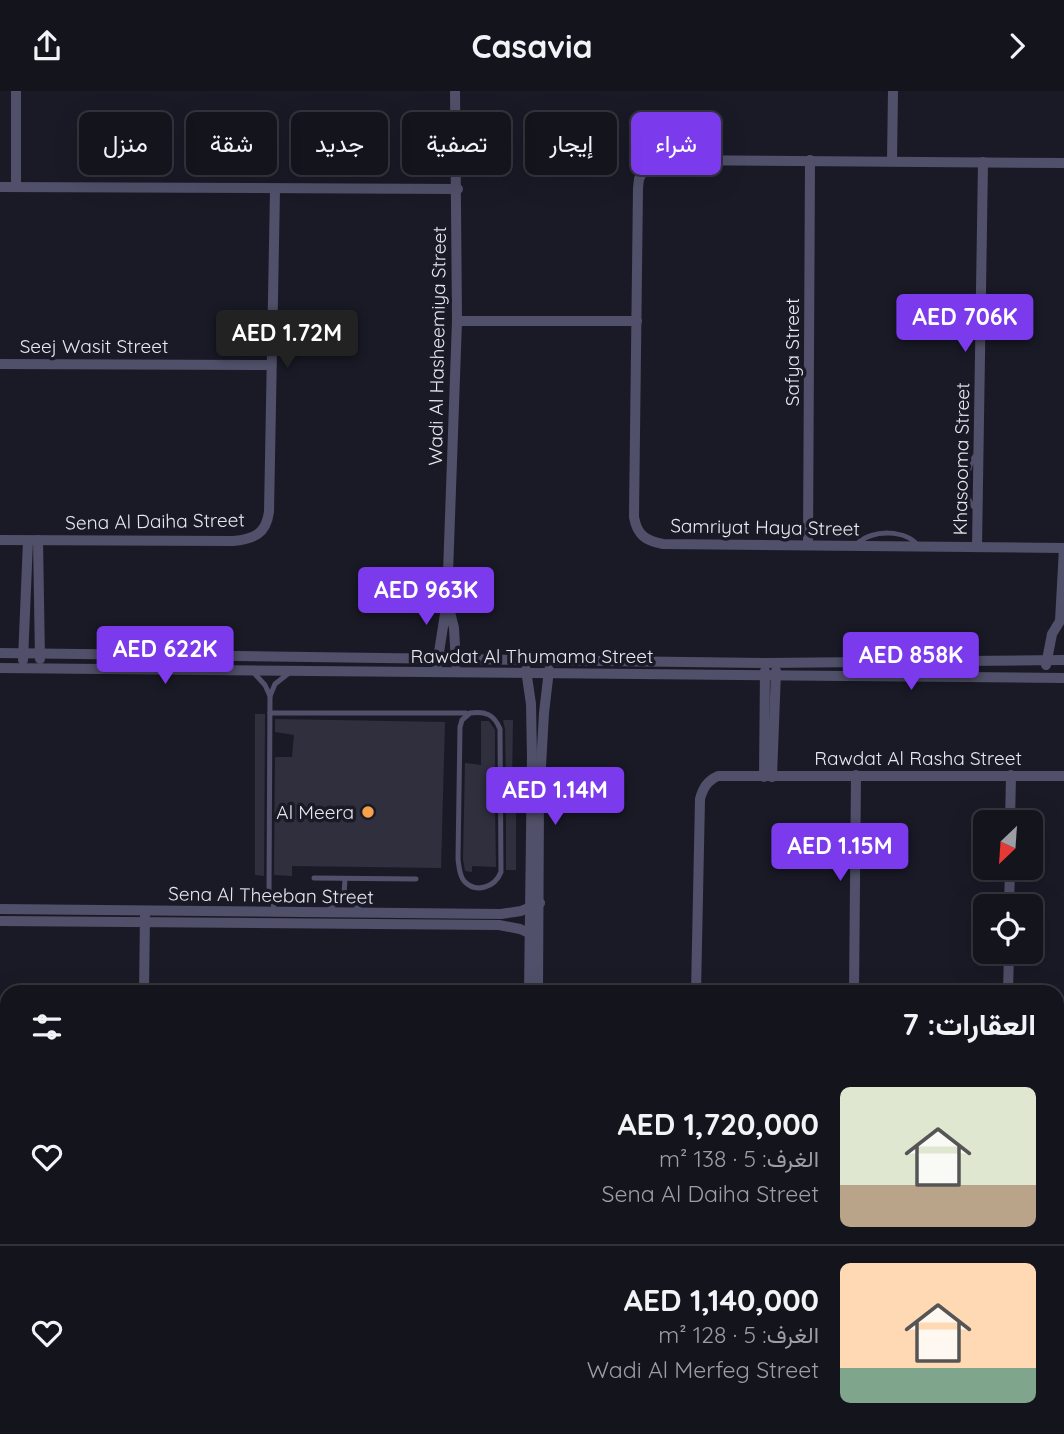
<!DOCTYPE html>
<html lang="ar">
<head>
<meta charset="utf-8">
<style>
  body { margin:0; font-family:Quicksand,Vazirmatn,sans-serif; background:#1d1d26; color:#f1f3f6; direction:rtl; height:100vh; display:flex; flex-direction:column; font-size:26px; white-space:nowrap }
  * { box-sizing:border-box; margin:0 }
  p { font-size:23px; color:#9d9ea4 }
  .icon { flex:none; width:38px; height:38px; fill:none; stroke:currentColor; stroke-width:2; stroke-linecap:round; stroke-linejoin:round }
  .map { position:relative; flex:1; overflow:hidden; direction:ltr }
  .drawer { position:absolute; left:0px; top:894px; width:1064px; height:450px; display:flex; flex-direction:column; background:#14141d; border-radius:21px 21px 0 0; box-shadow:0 7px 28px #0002,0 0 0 2px #33333b; direction:rtl }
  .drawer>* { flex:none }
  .hud { position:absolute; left:21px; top:21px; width:700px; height:63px; direction:rtl; display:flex; gap:14px }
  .needle { width:46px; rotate:205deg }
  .fabs { position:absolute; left:973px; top:719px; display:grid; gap:14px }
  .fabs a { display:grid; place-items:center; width:70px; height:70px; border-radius:10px; background:#14141d; box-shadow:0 7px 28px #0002,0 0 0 2px #33333b; font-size:35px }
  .price { position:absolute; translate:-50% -60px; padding:0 16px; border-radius:7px; background:#7c3aed; color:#fff; font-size:23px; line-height:46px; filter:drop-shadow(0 2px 4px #0008) }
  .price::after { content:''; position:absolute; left:50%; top:42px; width:21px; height:16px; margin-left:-10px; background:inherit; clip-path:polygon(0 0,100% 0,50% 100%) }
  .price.active { background:#222; color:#fff }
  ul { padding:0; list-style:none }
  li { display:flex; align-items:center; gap:21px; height:175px; padding:0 28px }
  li+li { border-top:2px solid #33333b }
  li span { display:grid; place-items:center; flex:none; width:196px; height:140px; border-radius:10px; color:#555 }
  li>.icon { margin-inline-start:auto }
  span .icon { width:84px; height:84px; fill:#fffc; stroke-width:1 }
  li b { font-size:30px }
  h2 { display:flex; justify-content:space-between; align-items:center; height:84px; padding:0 28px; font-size:30px }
  .tag { padding:0 24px; border-radius:10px; background:#14141d; box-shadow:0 7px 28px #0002,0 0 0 2px #33333b; font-size:24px; line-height:63px }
  .tag.active { background:#7c3aed; color:#fff }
  header { display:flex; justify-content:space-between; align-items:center; height:91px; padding:0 28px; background:#14141d; font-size:32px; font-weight:700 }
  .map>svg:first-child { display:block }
  .building { fill:#302f3e }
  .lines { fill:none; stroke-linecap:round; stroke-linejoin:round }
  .lane { stroke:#51506a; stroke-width:5 }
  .street { stroke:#51506a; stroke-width:10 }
  .poi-dot { fill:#f8a14b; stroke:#1a1a27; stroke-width:2.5 }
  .labels { text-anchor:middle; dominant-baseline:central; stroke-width:7; stroke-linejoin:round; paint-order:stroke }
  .street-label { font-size:19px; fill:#e7e7f0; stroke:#1a1a27 }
  .poi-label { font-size:19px; fill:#e7e7f0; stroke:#1a1a27; text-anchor:end }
</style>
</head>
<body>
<header><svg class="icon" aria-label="forward" viewBox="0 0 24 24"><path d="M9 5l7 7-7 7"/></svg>Casavia<svg class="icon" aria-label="share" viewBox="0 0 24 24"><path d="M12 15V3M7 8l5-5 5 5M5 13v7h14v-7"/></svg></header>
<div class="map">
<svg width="1064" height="1343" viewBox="0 0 1064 1343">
  <rect width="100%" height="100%" fill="#1a1a27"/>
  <g class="building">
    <path d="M255,623H265L264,785L255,784Z"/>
    <path d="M275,628L445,631L441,777L292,775V785L274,784L275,666H292L294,644L275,641Z"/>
    <path d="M503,629H513L512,696H506L505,638Z"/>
    <path d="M481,630H489L495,639V695H491V716L495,717L496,776L472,775V781L465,780L463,768L465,672L481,674Z"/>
    <rect x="506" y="717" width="10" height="62"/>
  </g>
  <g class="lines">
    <g class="lane">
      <path d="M977,362C966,376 960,409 978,419"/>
      <path d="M857,453C871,438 907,438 919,456"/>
      <path d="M254,582L265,594L270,605"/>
      <path d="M270,622H466"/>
      <path d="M470,622C485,620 494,623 500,638L501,781C495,796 476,803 464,790C459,784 459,775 458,768L460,636L462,629Z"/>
      <path d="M501,710L532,711"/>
      <path d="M314,787L416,788"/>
      <path d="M344,803L361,820"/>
      <path d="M275,819L269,802L270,605L275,593L289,582"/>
      <path d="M327,821L344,803L345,788"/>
    </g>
    <g class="street">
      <path d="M892,70L893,0"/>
      <path d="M1064,72L665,69L646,74L639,88L638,97L634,426C637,444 646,450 663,453L1064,457"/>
      <path d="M0,96L458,98"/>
      <path d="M16,96V0"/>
      <path d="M457,230H637"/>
      <path d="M0,273L271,274"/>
      <path d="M0,449L233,450C254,448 266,443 269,421L275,99"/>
      <path d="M38,449L40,568"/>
      <path d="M808,454L810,69"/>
      <path d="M977,456L983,71"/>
      <path d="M448,513L454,537L456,573"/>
      <path d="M0,562L765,572L1064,569"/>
      <path d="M23,569L28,450"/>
      <path d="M437,574L447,510L457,230L455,0"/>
      <path d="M1046,574L1052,543L1060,530L1064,457"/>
      <path d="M0,577L1064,587"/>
      <path d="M526,579L531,613L532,666L529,901"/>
      <path d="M764,686L765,580"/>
      <path d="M772,686L776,580"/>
      <path d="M1010,732L1011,684"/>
      <path d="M1009,816L1010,777"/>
      <path d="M0,818L501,823L521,820L540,812"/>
      <path d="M0,830L499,834L520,838L538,846"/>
      <path d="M144,901L145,824"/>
      <path d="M538,901L539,711L544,622L549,579"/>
      <path d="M696,901L700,708C703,697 707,690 718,685H1064"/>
      <path d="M854,901L856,684"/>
      <path d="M1008,901L1009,861"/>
      <path d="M0,982H7"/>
      <path d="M1057,1085L1064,1086"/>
      <path d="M1057,1243H1064"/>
      <path d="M1057,1251H1064"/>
      <path d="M0,1256H7"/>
      <path d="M526,1343V1337"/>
      <path d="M535,1343V1337"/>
      <path d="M873,1343L874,1337"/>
    </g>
  </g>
  <circle class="poi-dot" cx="368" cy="721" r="7"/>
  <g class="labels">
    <g class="street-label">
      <text x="94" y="255">Seej Wasit Street</text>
      <text transform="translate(437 255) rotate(-89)">Wadi Al Hasheemiya Street</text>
      <text transform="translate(792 261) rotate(-90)">Safya Street</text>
      <text transform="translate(961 368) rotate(-89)">Khasooma Street</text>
      <text transform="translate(155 430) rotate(-1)">Sena Al Daiha Street</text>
      <text transform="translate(765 436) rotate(1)">Samriyat Haya Street</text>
      <text x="532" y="565">Rawdat Al Thumama Street</text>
      <text x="918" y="667">Rawdat Al Rasha Street</text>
      <text transform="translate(271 804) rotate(1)">Sena Al Theeban Street</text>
    </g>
    <g class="poi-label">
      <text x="354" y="721">Al Meera</text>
    </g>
  </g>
</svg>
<div class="fabs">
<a><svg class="needle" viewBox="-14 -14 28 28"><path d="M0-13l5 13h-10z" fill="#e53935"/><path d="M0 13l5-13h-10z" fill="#9d9ea4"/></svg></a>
<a><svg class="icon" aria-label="locate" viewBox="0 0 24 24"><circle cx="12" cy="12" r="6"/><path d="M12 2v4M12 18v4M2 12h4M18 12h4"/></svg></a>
</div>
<b class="price" style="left:965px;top:263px">AED 706K</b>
<b class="price active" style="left:287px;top:279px">AED 1.72M</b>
<b class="price" style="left:426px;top:536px">AED 963K</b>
<b class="price" style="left:165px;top:595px">AED 622K</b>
<b class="price" style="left:911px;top:601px">AED 858K</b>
<b class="price" style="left:555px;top:736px">AED 1.14M</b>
<b class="price" style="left:840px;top:792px">AED 1.15M</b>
<div class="hud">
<a class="tag active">شراء</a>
<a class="tag">إيجار</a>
<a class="tag">تصفية</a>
<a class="tag">جديد</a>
<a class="tag">شقة</a>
<a class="tag">منزل</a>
</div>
<section class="drawer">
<h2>العقارات: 7<svg class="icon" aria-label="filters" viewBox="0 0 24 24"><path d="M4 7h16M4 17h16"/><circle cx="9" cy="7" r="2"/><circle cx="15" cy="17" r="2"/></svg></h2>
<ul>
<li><span style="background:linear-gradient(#dfe7d0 70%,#b9a48a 0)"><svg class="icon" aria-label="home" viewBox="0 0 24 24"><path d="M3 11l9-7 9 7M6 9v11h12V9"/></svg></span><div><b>AED 1,720,000</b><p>الغرف: 5 · 138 m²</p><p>Sena Al Daiha Street</p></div><svg class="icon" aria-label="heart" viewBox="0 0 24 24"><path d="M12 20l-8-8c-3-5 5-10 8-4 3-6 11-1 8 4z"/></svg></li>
<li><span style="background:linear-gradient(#ffd9b3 75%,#7fa58c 0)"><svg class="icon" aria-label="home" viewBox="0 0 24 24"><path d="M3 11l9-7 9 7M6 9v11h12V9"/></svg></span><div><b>AED 1,140,000</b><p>الغرف: 5 · 128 m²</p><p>Wadi Al Merfeg Street</p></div><svg class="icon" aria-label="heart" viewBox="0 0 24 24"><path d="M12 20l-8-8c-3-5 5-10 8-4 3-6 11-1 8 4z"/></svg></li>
</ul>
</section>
</div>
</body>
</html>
